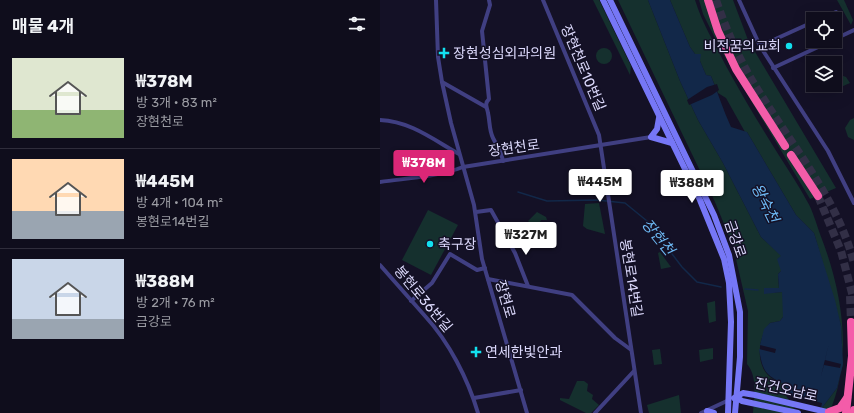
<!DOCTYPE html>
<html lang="ko">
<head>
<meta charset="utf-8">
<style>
  body { margin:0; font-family:Rubik,"Noto Sans KR",sans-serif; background:#1d1b29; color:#f1f3f6; height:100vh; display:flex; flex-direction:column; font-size:15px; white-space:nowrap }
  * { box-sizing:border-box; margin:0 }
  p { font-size:13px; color:#9b9ca3 }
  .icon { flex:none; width:22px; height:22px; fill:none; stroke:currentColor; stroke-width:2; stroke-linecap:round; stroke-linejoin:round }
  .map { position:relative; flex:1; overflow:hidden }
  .drawer { display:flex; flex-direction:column; background:#0f0d1c; width:380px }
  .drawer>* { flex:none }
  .tools { position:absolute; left:426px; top:12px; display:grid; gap:8px }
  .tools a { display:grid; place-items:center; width:36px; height:36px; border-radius:0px; background:#0f0d1c; box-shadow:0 4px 16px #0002,0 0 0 1px #2f2d3b; font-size:20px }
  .price { position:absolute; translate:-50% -34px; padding:0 9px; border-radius:4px; background:#fff; color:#222; font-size:13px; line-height:26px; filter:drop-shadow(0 1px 2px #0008) }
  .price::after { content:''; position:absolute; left:50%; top:24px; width:12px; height:9px; margin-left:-6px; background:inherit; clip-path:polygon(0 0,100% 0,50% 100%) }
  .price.on { background:#db2777; color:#fff }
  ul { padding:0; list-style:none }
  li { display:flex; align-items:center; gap:12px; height:100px; padding:0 12px }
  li+li { border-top:1px solid #2f2d3b }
  li span { display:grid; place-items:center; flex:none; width:112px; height:80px; border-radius:0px; color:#555 }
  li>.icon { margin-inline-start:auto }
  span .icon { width:48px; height:48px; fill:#fffc; stroke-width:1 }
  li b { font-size:17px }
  h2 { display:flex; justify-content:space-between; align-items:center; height:48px; padding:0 12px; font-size:17px }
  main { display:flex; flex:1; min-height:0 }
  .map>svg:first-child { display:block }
  .green { fill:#15302e }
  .water { fill:#122849; fill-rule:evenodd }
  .pier { fill:#141126 }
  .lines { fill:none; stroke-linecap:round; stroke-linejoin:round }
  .stream { stroke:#122849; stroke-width:1.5 }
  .highway-tunnel { stroke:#322f46; stroke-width:8; stroke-dasharray:8 4; stroke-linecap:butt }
  .street { stroke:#403f82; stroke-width:4 }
  .secondary { stroke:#7677f6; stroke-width:6 }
  .highway { stroke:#f45ca9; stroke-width:8 }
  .poi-dot { fill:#12e0ef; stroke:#141126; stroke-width:1.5 }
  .labels { text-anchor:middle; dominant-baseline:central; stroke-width:3; stroke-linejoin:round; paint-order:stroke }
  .poi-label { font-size:14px; fill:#dcd9fc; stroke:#141126; text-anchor:start }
  .street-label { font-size:14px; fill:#dcd9fc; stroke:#141126 }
  .water-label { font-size:15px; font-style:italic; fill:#6ebaf5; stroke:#141126 }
</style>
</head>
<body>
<main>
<section class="drawer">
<h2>매물 4개<svg class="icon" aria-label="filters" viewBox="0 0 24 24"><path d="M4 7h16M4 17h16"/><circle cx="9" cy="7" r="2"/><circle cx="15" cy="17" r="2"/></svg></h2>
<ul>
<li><span style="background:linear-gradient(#dfe7d0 65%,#8fb573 0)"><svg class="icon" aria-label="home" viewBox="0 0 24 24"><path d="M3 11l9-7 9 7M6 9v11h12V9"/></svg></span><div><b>₩378M</b><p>방 3개 · 83 m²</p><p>장현천로</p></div></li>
<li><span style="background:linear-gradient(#ffd9b3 65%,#9aa5b1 0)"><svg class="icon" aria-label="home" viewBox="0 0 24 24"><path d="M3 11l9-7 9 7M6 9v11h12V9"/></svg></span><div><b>₩445M</b><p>방 4개 · 104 m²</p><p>봉현로14번길</p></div></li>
<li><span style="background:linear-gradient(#c9d6e8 75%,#9aa5b1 0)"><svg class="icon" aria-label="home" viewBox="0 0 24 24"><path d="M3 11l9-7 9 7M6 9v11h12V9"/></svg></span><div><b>₩388M</b><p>방 2개 · 76 m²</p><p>금강로</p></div></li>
</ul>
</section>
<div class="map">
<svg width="474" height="413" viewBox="0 0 474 413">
  <rect width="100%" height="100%" fill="#141126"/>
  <g class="green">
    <path d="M213,0H219L251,66L250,75Z"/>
    <path d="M238,0H268L300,81L318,120L343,163L381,237L402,256L401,271L398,274L399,289L384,288V293L403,292V317L400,321L390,323C378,337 375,363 389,376C394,381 401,381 406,385C410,389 416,406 419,413H373C374,397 378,377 367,364L368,311L353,246L335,202Z"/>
    <path d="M290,0H315C322,23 335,44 346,66C363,97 381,127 400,157C409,171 419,186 427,201C433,211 436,223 440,234C462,290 474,357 449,413H438L457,388L463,364L461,326L434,233L416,215L367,132H365L346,98L338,93L331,76L326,75L320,61L310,47Z"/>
    <path d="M319,0H353L368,40L456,188L430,199L342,52L323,14Z"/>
    <path d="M457,0H464L473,20L471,25Z"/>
    <circle cx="224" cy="56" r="8"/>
    <path d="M458,74L466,77L470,83L461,87L455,76Z"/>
    <path d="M474,118V140L468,137L465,128L470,120Z"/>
    <path d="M219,203L225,234L207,229L203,226L205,204Z"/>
    <path d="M48,210L78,225L51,275L22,260Z"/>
    <path d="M157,212L166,217L167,220H161L156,229L148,221Z"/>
    <path d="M280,252L291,267L281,269L278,253Z"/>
    <path d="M335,301L336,321L329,323L327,303Z"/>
    <path d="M333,348V359L320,362L319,350Z"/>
    <path d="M280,349L282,364L274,365L272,350Z"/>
    <path d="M197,381H204L208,384L207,391L213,395L212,399L219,405L211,413H206L180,400V398L189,399Z"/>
    <path d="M299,395L301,413H269L267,405Z"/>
  </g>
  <path class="water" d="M268,0H290L310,47L315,54H321L320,61L326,75L331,76C338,93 343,110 351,127L367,132L416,215L434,233L455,300L461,326L463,364L457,388L438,413H419L406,392V385C385,375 383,372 379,349L395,353L396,349L380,345L384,329L390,323L400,321L403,317L402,292L384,294V288H399L398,274L401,271L397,259L401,256L381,237L343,163L318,120L300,81ZM449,343L445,360L461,364L460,368L444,365L441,376Z"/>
  <g class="pier">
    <path d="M337,84L339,90L332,95L309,105L307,100L327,87Z"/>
    <path d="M405,394L442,403L440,413H417Z"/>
  </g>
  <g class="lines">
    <g class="stream">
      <path d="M138,192L167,201L217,200L245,203L267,221L302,267L317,282L341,287"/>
      <path d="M365,289L378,290"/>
    </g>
    <g class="highway-tunnel">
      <path d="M336,0C348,35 363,68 383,98C416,151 458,201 474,263"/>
      <path d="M438,196L461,251L474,301"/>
      <path d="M470,296L471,322"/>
    </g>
    <g class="street">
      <path d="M56,0L58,57L62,82L71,123L94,205L102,259L147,413"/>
      <path d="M109,0L110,5L102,31L109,99C104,104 107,107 108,113C110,122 109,130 113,138C117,146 121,151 123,161"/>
      <path d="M163,0L219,135L261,413"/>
      <path d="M359,0L380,46L448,151L474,203"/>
      <path d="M440,19L456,12"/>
      <path d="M455,39L474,30"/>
      <path d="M380,46L433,22"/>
      <path d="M393,68L451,41"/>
      <path d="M62,82L106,107"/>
      <path d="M0,120C30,121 54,140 79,154"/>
      <path d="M0,182C28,178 57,177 83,167L271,137"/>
      <path d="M96,212L111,210L135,253L148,286"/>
      <path d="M0,265C15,282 30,299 45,316C69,342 88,379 98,413"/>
      <path d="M108,279L192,295L235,338L250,349"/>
      <path d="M31,301L52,283L70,254L97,270L105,268"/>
      <path d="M94,398L141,390"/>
      <path d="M215,413L254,371"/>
      <path d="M321,413L349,400"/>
    </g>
    <g class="secondary">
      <path d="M223,0L320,200L344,259L349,283L351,322L348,413"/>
      <path d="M230,0L334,215L349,255L360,312V357L355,413"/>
      <path d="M279,118L277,129L271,137L292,143"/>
      <path d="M356,397L362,401L418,413"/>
      <path d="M354,398L363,393L375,395L451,413"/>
      <path d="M327,411L334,413"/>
    </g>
    <g class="highway">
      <path d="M328,0L338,31L356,69L405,146"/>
      <path d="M411,155L438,196"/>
      <path d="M449,412L460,408L467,398"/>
      <path d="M466,413L472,356L471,322"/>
      <path d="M474,413V410"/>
    </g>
  </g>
  <g class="poi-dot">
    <circle cx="409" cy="46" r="4"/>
    <path d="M62 47h4v4h4v4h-4v4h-4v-4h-4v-4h4z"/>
    <circle cx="50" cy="244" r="4"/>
    <path d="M94 346h4v4h4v4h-4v4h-4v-4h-4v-4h4z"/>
  </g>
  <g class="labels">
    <g class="poi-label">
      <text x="401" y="46" text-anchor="end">비전꿈의교회</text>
      <text x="73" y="53">장현성심외과의원</text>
      <text x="58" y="244">축구장</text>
      <text x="105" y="352">연세한빛안과</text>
    </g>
    <g class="street-label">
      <text transform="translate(203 68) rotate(67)">장현천로10번길</text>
      <text transform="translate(134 148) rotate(-8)">장현천로</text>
      <text transform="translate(355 239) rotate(71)">금강로</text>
      <text transform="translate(251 278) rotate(81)">봉현로14번길</text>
      <text transform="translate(43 299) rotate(50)">봉현로36번길</text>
      <text transform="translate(125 299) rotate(74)">장현로</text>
      <text transform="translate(406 390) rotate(13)">진건오남로</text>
    </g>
    <g class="water-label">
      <text transform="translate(385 203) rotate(63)">왕숙천</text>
      <text transform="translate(278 237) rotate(51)">장현천</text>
    </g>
  </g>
</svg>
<div class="tools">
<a><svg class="icon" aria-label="locate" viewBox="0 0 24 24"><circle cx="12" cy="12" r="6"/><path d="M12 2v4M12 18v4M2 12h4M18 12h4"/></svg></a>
<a><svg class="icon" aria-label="layers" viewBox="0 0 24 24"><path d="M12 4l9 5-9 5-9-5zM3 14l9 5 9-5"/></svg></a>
</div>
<b class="price on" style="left:44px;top:184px">₩378M</b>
<b class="price" style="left:220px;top:203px">₩445M</b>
<b class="price" style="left:312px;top:204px">₩388M</b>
<b class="price" style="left:146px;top:256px">₩327M</b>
</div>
</main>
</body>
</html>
